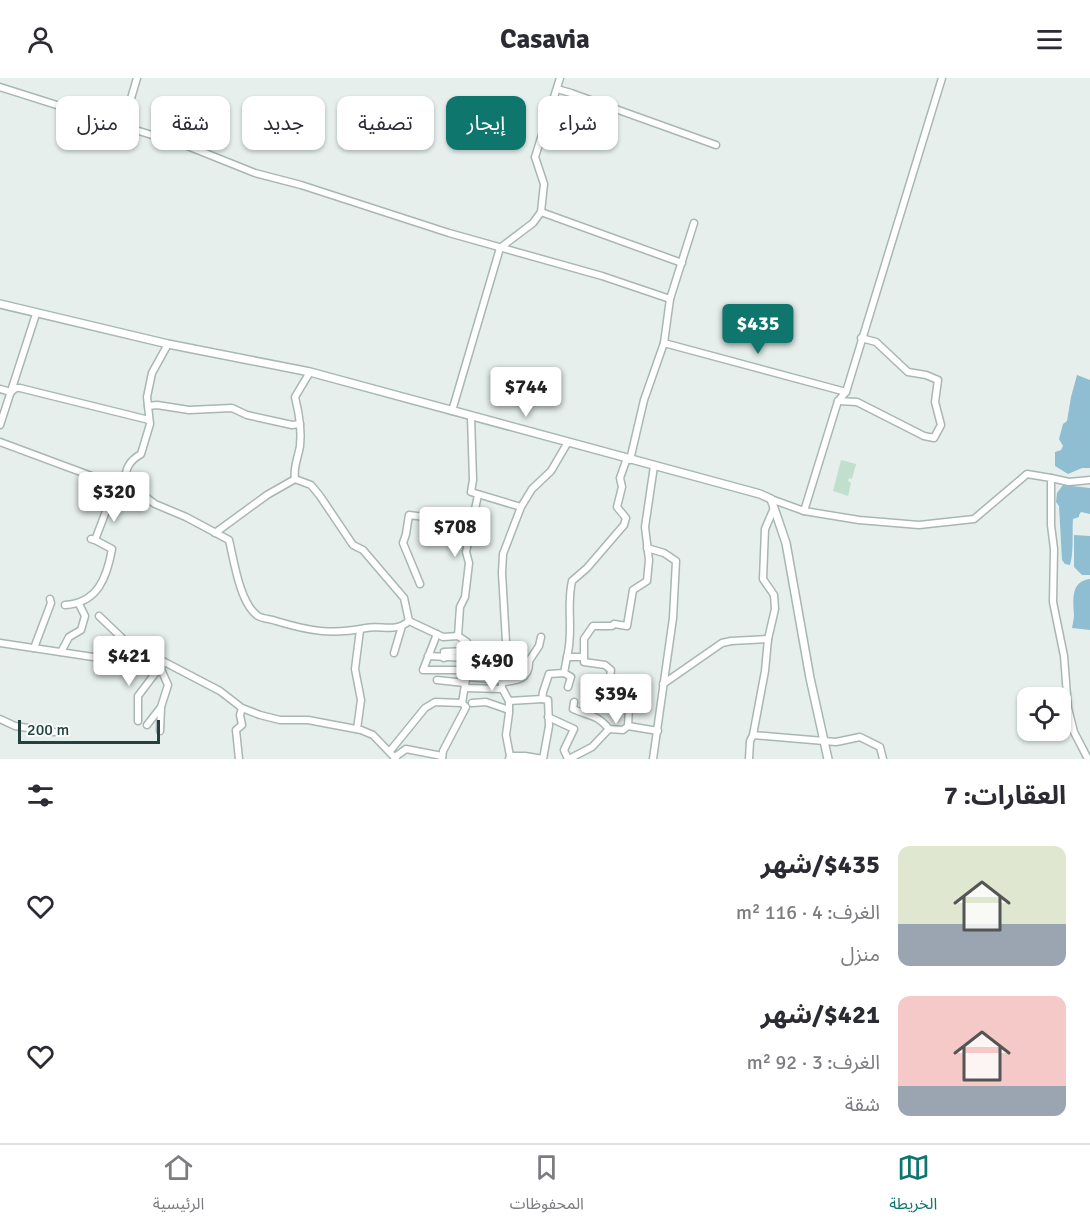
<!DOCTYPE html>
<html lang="ar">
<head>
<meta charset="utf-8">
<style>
  body { margin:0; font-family:Signika,"Noto Sans Arabic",sans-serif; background:#f2f2f3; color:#2b2b33; direction:rtl; height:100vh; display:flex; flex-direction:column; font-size:22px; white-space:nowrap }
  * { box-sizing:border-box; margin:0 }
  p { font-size:20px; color:#7c7c81 }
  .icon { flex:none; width:33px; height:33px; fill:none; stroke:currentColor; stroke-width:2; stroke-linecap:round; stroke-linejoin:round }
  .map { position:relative; height:681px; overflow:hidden; direction:ltr }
  .panel { display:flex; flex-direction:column; background:#fff; flex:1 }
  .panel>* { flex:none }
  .banner { position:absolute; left:18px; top:18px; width:600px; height:54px; direction:rtl; display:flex; gap:12px }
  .buttons { position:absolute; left:1017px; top:609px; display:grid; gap:12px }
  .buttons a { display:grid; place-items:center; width:54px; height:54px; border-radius:12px; background:#fff; box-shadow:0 2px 4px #0004; font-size:30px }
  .scale { position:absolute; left:18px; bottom:15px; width:142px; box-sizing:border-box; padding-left:6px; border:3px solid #25413e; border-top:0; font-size:16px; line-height:21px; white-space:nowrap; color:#25413e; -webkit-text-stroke:4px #f7fbf9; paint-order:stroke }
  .price { position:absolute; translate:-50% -51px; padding:0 14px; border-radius:6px; background:#fff; color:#222; font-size:20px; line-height:39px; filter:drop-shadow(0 2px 3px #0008) }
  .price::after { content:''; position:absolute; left:50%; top:36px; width:18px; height:14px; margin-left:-9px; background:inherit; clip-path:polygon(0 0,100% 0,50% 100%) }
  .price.selected { background:#0f766e; color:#fff }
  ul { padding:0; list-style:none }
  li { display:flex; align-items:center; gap:18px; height:150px; padding:0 24px }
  li span { display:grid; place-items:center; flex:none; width:168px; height:120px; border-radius:12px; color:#555 }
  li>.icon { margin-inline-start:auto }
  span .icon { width:72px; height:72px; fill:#fffc; stroke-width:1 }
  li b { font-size:26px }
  h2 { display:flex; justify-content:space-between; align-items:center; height:72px; padding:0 24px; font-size:26px }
  .tag { padding:0 21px; border-radius:12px; background:#fff; box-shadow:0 2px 4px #0004; font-size:21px; line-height:54px }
  .tag.selected { background:#0f766e; color:#fff }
  header { display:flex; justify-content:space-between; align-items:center; height:78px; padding:0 24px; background:#fff; font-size:27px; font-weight:800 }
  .menu { display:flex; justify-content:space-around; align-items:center; height:84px; border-top:2px solid #e1e1e2; background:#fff; font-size:16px; color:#7c7c81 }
  .menu a { display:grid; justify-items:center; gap:3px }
  .menu .selected { color:#0f766e }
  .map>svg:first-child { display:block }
  .green { fill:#c0dfcd }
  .water { fill:#8fbed2 }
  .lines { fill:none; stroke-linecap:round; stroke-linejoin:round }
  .minor-casing { stroke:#a8b7b4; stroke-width:9 }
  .tertiary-casing { stroke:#a8b7b4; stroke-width:10 }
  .minor { stroke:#fff; stroke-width:6 }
  .tertiary { stroke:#fff; stroke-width:7 }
</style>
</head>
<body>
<header><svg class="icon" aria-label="menu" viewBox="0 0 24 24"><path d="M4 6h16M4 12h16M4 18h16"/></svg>Casavia<svg class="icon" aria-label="person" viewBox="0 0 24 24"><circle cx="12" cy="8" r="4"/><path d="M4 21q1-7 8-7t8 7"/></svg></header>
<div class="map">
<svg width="1090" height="681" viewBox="0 0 1090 681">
  <rect width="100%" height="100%" fill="#e6efec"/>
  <path class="green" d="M841,382L856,386L852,401L849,400L848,403L851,405L848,418L833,413Z"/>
  <g class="water">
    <path d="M1077,297L1090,302V390H1082L1068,396L1055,388V374L1061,372L1063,368L1059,361L1063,346L1067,343L1071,319Z"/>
    <path d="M1063,407L1090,410V436L1081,434L1079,437V439L1073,441C1072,454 1074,474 1070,487L1065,486L1062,482L1059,428L1056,424L1057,415Z"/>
    <path d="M1074,457L1090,458V497H1082L1074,489Z"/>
    <path d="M1090,501V552L1072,550C1073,545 1074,540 1074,536C1073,521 1071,503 1090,501Z"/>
  </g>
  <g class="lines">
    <g class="minor-casing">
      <g id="minor">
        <path d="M0,9L123,48L137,0"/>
        <path d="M557,11L571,15L716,67"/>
        <path d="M123,48L190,69L255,95L301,107L449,155L602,198L670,221"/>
        <path d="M541,134L682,185"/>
        <path d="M664,265L846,314"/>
        <path d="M168,266L152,295L147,319L150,346L141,376C129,383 125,391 125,404L155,426L186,439L229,462C234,483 240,526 258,538C263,541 271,541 276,543C309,553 331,557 366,550C382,547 395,555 409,543L443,559L458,558"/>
        <path d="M0,311L11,314L16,310H20L149,342"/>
        <path d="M838,323L857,324L924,358L934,360L941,347L935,324L938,302L926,297L908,294L876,264L861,260"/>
        <path d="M148,328L157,327L189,332L232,330L247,337L292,347L300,346"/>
        <path d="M452,333L500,170L533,145L541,134L544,106L535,79L560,0"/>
        <path d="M471,338L473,402L471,414L521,429L532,411L551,393L568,364"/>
        <path d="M0,347L36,236"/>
        <path d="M0,364L105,403L108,428L95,462L91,461"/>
        <path d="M630,382L644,322L664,265L670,221L694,145"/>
        <path d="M1051,400L1069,404L1090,402"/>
        <path d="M295,401C293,389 298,380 300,368C302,351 299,335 295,319L310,294"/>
        <path d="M771,421L804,433L859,442L919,447L974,441L1027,396L1051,400V447L1054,471L1053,524L1064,578L1068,630L1074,654L1088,681"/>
        <path d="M804,433L838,323L846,314L942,0"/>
        <path d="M215,455L267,417L295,401L311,407L320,418L353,467L363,472L404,520L409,543"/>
        <path d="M647,470L664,475L676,483L673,540L653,681"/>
        <path d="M420,506L403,465L406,456L409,437L471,445"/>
        <path d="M65,527C98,525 107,499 112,471L95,462"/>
        <path d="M99,538L122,560L123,570C135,567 145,566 153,578L220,613L242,630L260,637L280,642H308L361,652L373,657L396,681"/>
        <path d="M437,556L423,592H468"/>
        <path d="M0,565L93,579L118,577L123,570"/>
        <path d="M34,570L51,525L50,521"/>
        <path d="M61,574L69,559L81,552L85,538L79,526"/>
        <path d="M394,575L402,548"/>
        <path d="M428,578L468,580"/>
        <path d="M567,579C574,553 566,530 572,503L587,490L624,447L626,440L617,429L622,409L620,400L627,380"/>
        <path d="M584,579V584L605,587L611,592L610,599"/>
        <path d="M444,580V574L468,573"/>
        <path d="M468,589L502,593"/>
        <path d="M564,595L571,599L568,609"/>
        <path d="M467,599L502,602"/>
        <path d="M437,602L465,605"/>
        <path d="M502,604C517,603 530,601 529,583L539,568L541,559"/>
        <path d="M663,606L722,565L731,563L768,561"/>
        <path d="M588,607L618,625L629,628L628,648L658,653"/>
        <path d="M465,610L502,611"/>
        <path d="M601,614L610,599L630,611L629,628"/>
        <path d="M542,621L548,622L549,648L543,681"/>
        <path d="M509,623L542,621L543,614L549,596L564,595L567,579H584V561L593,548H612L614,546L627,548L633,512L647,503L649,482L645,449L654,388"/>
        <path d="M574,624L573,631C588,638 597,636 609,651L623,652L628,648"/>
        <path d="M472,625L486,624L509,632"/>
        <path d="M548,639L574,651L564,672L568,681"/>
        <path d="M0,641L15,648L54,654"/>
        <path d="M138,643V618L160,589"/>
        <path d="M147,647L161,629L168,607L160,589L158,579"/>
        <path d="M357,651L361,622L355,591L360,552"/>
        <path d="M160,653L161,630"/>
        <path d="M753,657L836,664L860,659L880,669L883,681"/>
        <path d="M390,673L425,630L435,624L462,625L468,589L467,564L458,558L460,529L465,519L469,485L466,474L478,417"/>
        <path d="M510,678H525L543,681"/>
        <path d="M395,679L406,671L442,678"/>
        <path d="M239,681L236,652L242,647L240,637L242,630"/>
        <path d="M442,681L443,673L466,629L462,625"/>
        <path d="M509,681L510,678L506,657L509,635V623L502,610V593L506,564L502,495L503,476L521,429"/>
        <path d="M569,681L592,669L609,651"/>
        <path d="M749,681L750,663L753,657L765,593L768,561L775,531L774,517L763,501L765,451L774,430"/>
      </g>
    </g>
    <g class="tertiary-casing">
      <path id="tertiary" d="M0,226L168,266L310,294L760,416L771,421L786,465L810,600L828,681"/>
    </g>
    <use href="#minor" class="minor"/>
    <use href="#tertiary" class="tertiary"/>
  </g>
</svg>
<div class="buttons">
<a><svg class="icon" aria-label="locate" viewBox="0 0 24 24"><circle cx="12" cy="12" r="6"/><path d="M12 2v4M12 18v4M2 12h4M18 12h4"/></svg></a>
</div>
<div class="scale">200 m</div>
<b class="price selected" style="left:758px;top:277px">$435</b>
<b class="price" style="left:526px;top:340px">$744</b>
<b class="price" style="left:114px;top:445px">$320</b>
<b class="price" style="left:455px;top:480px">$708</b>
<b class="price" style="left:129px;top:609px">$421</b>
<b class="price" style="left:492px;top:614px">$490</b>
<b class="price" style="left:616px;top:647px">$394</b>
<div class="banner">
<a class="tag">شراء</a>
<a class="tag selected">إيجار</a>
<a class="tag">تصفية</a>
<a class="tag">جديد</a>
<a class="tag">شقة</a>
<a class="tag">منزل</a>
</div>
</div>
<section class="panel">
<h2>العقارات: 7<svg class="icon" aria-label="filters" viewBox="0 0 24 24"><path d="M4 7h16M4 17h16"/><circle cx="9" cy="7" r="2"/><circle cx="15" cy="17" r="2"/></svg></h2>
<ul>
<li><span style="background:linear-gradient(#dfe7d0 65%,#9aa5b1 0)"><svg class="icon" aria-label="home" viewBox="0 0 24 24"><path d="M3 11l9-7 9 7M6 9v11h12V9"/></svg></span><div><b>$435/شهر</b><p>الغرف: 4 · 116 m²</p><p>منزل</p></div><svg class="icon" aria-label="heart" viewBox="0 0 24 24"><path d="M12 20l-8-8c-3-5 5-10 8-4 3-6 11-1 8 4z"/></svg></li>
<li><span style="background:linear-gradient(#f6c9c9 75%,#9aa5b1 0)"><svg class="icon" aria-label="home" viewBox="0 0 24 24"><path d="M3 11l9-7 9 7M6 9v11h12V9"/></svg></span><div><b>$421/شهر</b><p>الغرف: 3 · 92 m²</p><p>شقة</p></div><svg class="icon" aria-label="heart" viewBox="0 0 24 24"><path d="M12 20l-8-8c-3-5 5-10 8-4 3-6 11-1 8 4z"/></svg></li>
</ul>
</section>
<nav class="menu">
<a class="selected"><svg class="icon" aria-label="map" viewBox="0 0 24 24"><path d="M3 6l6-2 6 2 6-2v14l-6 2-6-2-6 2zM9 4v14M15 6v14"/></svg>الخريطة</a>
<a><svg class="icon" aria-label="saved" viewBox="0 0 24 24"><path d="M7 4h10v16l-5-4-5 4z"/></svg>المحفوظات</a>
<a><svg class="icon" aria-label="home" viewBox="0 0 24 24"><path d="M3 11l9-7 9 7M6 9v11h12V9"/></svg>الرئيسية</a>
</nav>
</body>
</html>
